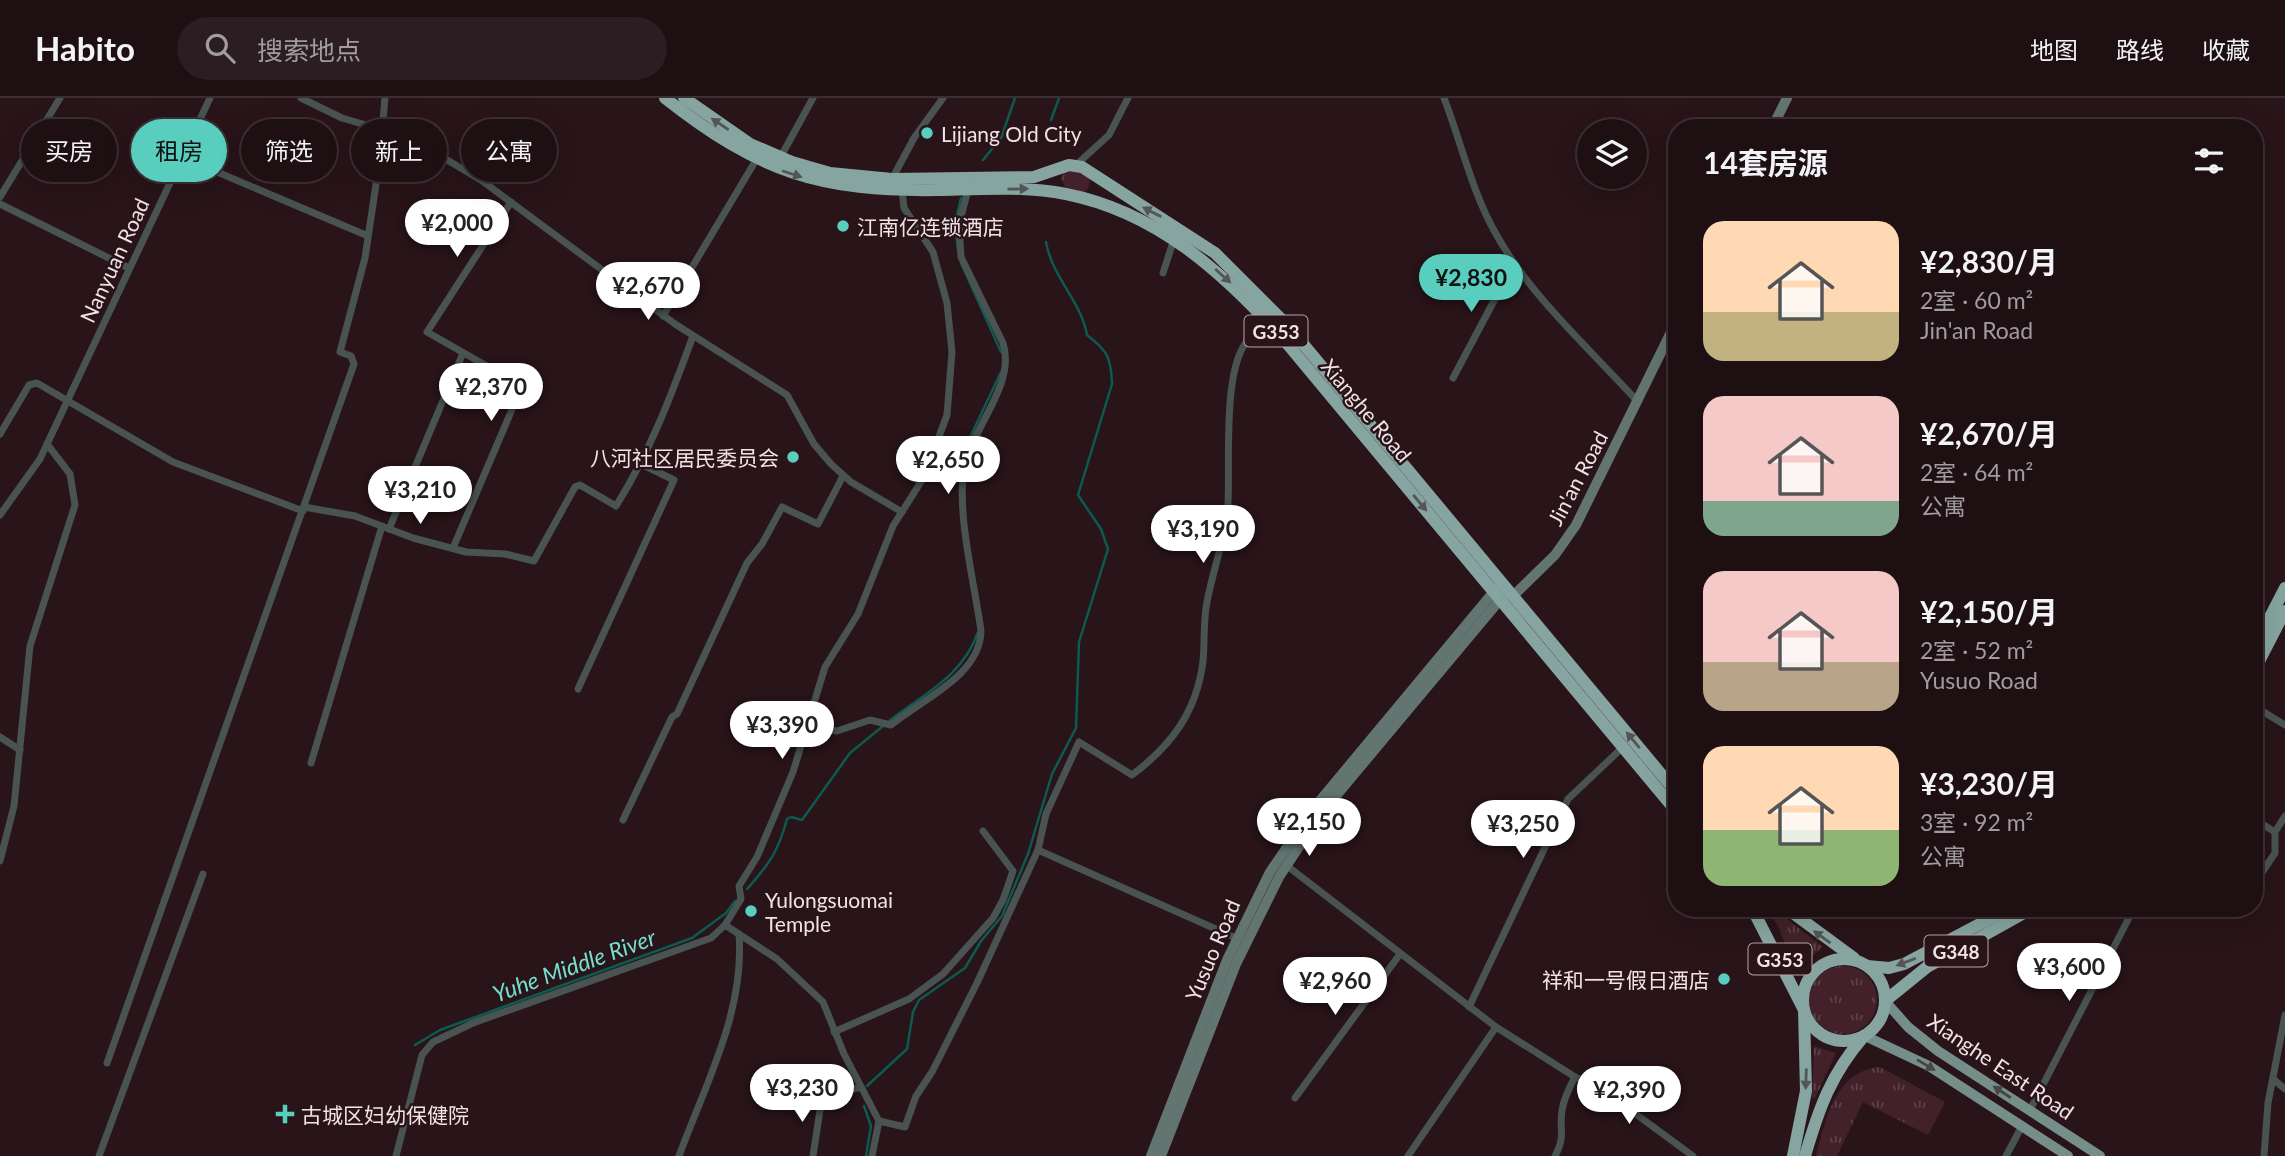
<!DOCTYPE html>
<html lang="zh">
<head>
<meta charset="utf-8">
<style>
  body { margin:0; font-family:Lato,"Noto Sans SC",sans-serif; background:#2b1d21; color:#f1f3f6; height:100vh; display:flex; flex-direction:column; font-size:26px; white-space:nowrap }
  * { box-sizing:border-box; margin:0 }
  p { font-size:23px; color:#a19ca0 }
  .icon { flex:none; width:38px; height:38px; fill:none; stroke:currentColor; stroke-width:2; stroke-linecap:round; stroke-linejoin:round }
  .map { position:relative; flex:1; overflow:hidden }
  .drawer { position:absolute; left:1668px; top:21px; width:595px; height:798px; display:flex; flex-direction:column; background:#1e0f13; border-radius:28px; box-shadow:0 7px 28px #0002,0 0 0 2px #3c2f33 }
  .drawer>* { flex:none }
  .hud { position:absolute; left:21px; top:21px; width:665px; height:63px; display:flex; gap:14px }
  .controls { position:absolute; left:1577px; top:21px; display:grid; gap:14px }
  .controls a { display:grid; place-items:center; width:70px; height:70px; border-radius:50%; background:#1e0f13; box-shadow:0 7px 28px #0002,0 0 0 2px #3c2f33; font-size:35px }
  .price { position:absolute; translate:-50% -60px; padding:0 16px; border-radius:24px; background:#fff; color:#222; font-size:23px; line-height:46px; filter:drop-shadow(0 2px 4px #0008) }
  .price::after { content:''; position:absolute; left:50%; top:42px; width:21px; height:16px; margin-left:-10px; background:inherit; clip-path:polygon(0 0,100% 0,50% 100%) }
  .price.active { background:#59cebe; color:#111 }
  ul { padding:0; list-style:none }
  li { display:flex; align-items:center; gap:21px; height:175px; padding:0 35px }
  li span { display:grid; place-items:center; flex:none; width:196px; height:140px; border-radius:21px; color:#555 }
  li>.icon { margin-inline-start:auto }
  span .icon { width:84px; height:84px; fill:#fffc; stroke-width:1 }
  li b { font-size:30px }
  h2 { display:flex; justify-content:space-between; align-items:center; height:84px; padding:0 35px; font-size:30px }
  .chip { padding:0 24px; border-radius:32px; background:#1e0f13; box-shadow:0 7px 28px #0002,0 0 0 2px #3c2f33; font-size:24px; line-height:63px }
  .chip.active { background:#59cebe; color:#111 }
  header { display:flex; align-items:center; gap:42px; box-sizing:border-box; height:98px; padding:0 35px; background:#1e0f13; border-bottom:2px solid #3c2f33 }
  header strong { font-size:33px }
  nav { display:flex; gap:38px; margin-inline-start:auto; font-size:24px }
  .search { width:490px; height:63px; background:#2b1d21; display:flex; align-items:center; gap:18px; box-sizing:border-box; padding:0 24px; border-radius:38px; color:#a19ca0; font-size:26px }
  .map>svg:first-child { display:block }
  .grass { fill:url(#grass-tufts) }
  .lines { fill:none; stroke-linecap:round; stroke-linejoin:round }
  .stream { stroke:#0c5a51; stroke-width:2.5 }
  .street { stroke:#495452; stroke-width:7 }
  .secondary { stroke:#627571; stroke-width:10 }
  .primary { stroke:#758e8a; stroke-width:10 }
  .highway { stroke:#87a5a0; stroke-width:12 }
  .oneway { fill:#535556 }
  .oneway2 { fill:#474546 }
  .poi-dot { fill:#59cebe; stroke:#281419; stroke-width:2.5 }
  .labels { text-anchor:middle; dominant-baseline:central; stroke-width:5; stroke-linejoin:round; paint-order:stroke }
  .shield { fill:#281419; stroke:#b5a4a8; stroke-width:2 }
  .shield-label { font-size:19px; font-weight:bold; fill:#f1e2e5 }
  .poi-label { font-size:21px; fill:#f1e2e5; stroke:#281419; text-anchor:start }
  .street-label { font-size:21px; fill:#f1e2e5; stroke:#281419 }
  .water-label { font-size:23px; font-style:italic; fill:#75dfcf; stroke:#281419 }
</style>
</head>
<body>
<header>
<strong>Habito</strong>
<div class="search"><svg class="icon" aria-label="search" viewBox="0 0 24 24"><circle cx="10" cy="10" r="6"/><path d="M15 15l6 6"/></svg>搜索地点</div>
<nav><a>地图</a><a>路线</a><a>收藏</a></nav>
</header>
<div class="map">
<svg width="2285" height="1058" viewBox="0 0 2285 1058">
  <defs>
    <pattern id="grass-tufts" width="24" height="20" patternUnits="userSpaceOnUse" patternTransform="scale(1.75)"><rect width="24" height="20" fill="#42212a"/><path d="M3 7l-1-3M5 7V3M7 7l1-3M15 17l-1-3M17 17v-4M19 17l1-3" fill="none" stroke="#5e4149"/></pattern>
  </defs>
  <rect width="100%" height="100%" fill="#281419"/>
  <g class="grass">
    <path d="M1065,72L1080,74L1090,81L1088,91L1083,94L1065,89L1061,80Z"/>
    <path d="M1766,810H1773L1823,849L1795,871L1778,828Z"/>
    <circle cx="1843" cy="902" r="34"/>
    <path d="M1814,948L1836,955L1815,1000H1812Z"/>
    <path d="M1880,969L1945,1004L1928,1037L1863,1004L1837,1058H1816C1826,1022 1834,973 1880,969Z"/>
  </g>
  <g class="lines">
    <g class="stream">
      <path d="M1051,22L1059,0"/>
      <path d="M983,62L1001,40L1015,0"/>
      <path d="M958,152L955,125L961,100"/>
      <path d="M961,165L1001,254"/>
      <path d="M960,381L966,348L1001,274"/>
      <path d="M889,623C924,596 963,578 978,534"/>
      <path d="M747,791C770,765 778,754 787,721L791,719L802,722L850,655L883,628"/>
      <path d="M415,947L440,932L692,840L726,815L735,803"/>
      <path d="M867,988L907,951L913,914L919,902L965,870L981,843L1002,818L1028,756L1052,676L1076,630L1079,544L1108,451L1101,431L1078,397L1112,286C1111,260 1108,253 1087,237C1081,203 1052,179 1046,144"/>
      <path d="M864,1008L871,1028L866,1058"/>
    </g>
    <g class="street">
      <path d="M301,0L342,20L410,40L481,82L675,226L787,297L814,346L831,366L851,384L902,414"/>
      <path d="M1444,0C1461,44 1472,94 1496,136C1531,199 1589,250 1638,304"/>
      <path d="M182,59L368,138"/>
      <path d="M780,60L813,0"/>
      <path d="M1076,67L1109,37L1128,0"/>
      <path d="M892,81L914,40L943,0"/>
      <path d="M0,99L60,0"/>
      <path d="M0,106L129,170"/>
      <path d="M1163,175L1174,141"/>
      <path d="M663,218L756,62"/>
      <path d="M1453,280L1514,165"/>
      <path d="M0,336L29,287L37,285L173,364L303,413"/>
      <path d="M304,409L355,418L413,440L466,454L505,456L534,463L575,389L580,387L616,408C650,354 671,298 693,238"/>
      <path d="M0,417L40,361L210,0"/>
      <path d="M389,431L463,255"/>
      <path d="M453,450L522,288L427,234L511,104"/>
      <path d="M578,591L674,382L641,366"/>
      <path d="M2254,608L2285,627"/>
      <path d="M809,628L837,633L870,622L891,627C922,601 980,578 981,533C975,487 955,411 965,367C974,327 1016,286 1003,245L961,159L959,126L968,92"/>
      <path d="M0,639L20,652"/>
      <path d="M311,665L382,428"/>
      <path d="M2254,721L2275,734"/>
      <path d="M623,722L672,619L677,616L747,465L762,446L782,409L818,426L843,378"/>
      <path d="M1038,752L1236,840"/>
      <path d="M0,763L14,708L30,548L75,407L70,376L47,346"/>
      <path d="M1286,767L1496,929L1575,979L1603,992L1693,1058"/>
      <path d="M2255,785L2275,755V734L2285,718"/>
      <path d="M725,827L777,861L823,904L844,956L879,1023L872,1058"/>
      <path d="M1469,909L1568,701L1623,649"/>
      <path d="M834,934L909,901L943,876L993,820L1003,802L1013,773L983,733"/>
      <path d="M107,965L354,266L351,258L340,254L365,160L379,66L385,0"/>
      <path d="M2273,981L2285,991"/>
      <path d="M1295,1000L1400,856"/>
      <path d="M2030,1012L2134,810"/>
      <path d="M879,1023L905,1029L916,998L932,974L977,885L1038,752L1046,716L1079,644L1132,677C1172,647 1197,613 1203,563C1205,543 1203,523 1207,504C1213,471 1226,439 1228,405C1230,366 1223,277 1245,246C1250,237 1260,230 1267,223"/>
      <path d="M99,1058L203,776"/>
      <path d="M396,1058L422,957L433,944L473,925L711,840L725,827L741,801L739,788L757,759L793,674L825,569L858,516L893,428L924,379L947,317L952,254L947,205L933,154L904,110L902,92"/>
      <path d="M679,1058C705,987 745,914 739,836"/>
      <path d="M813,1058L822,999L861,989"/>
      <path d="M1408,1058L1496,929"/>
      <path d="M1555,1058C1566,1037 1559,1034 1562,1012C1564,1000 1569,990 1575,979"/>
      <path d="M2006,1058L2022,1028"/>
      <path d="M2264,1058L2268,1005L2285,917"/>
    </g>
    <g class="secondary">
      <path d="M1772,30L1787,0"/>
      <path d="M1512,499L1555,457L1576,427L1676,224"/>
      <path d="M1151,1058L1227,862L1270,774L1313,711L1496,491"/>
      <path d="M1161,1058L1236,866L1279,779L1320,717L1504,497"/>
    </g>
    <g class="primary">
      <path d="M1885,903L1908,929L1938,953L2100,1058"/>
      <path d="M1865,938L1929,968L2068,1058"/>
    </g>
    <g class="highway">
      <path d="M665,0C759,74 820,94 939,92C981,91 1025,88 1066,96C1156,114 1220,172 1280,237L1676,713"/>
      <path d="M684,0L750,46L792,64L830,75L892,81L1034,79L1069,67L1082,69L1215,155L1289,229L1676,694"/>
      <path d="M2254,550L2285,490"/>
      <path d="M2254,573L2285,513"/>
      <path d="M1752,810L1804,912L1806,993L1793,1058"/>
      <path d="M1786,810L1854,860"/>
      <circle cx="1844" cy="902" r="41"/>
      <path d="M1867,868L1889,870L1904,866L2010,810"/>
      <path d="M1885,903L1927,869L2033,810"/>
      <path d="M1805,1058C1819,1010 1831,976 1864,938"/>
    </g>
  </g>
  <defs><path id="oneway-solid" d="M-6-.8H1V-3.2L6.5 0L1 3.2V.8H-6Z" transform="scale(1.75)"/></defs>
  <g class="oneway">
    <use href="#oneway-solid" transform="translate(720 26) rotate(-146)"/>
    <use href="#oneway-solid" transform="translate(792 76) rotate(18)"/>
    <use href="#oneway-solid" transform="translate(1018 91) rotate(-1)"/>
    <use href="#oneway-solid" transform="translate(1152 114) rotate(-153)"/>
    <use href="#oneway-solid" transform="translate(1223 178) rotate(42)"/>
    <use href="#oneway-solid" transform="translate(1420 405) rotate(50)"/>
    <use href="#oneway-solid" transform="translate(1633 642) rotate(-130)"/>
    <use href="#oneway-solid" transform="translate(1822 839) rotate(-144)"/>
    <use href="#oneway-solid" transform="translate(1906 864) rotate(159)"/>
    <use href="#oneway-solid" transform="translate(1806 981) rotate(92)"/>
  </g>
  <g class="oneway2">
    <use href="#oneway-solid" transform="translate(1926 967) rotate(31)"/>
    <use href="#oneway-solid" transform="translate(2002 994) rotate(-147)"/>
  </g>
  <g class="poi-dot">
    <circle cx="927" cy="35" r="7"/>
    <circle cx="843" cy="128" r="7"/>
    <circle cx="793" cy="359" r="7"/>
    <circle cx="751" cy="813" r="7"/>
    <circle cx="1724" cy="881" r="7"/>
    <path d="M281.5 1005.5h7v7h7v7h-7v7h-7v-7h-7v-7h7z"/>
  </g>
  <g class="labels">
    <g class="shield">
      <rect x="1244.5" y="217.5" width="63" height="31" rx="5"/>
      <rect x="1924.5" y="837.5" width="63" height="31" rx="5"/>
      <rect x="1748.5" y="845.5" width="63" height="31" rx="5"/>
    </g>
    <g class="shield-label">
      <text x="1276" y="233">G353</text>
      <text x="1956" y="853">G348</text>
      <text x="1780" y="861">G353</text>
    </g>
    <g class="poi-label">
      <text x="941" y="35">Lijiang Old City</text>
      <text x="857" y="128">江南亿连锁酒店</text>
      <text x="779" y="359" text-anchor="end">八河社区居民委员会</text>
      <text x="765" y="801">Yulongsuomai<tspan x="765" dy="24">Temple</tspan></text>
      <text x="1710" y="881" text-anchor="end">祥和一号假日酒店</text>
      <text x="301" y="1016">古城区妇幼保健院</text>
    </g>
    <g class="street-label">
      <text transform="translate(114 162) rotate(-65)">Nanyuan Road</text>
      <text transform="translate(1367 312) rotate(50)">Xianghe Road</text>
      <text transform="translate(1577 380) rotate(-62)">Jin'an Road</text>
      <text transform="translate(1212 852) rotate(-67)">Yusuo Road</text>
      <text transform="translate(2001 968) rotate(34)">Xianghe East Road</text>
    </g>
    <g class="water-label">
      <text transform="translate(574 867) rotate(-20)">Yuhe Middle River</text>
    </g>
  </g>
</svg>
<div class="controls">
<a><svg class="icon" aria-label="layers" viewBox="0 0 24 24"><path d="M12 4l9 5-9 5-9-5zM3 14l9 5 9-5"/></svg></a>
</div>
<b class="price" style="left:457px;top:161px">¥2,000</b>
<b class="price active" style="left:1471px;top:216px">¥2,830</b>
<b class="price" style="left:648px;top:224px">¥2,670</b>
<b class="price" style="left:491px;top:325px">¥2,370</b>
<b class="price" style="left:948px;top:398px">¥2,650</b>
<b class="price" style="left:420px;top:428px">¥3,210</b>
<b class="price" style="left:1203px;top:467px">¥3,190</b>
<b class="price" style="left:782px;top:663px">¥3,390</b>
<b class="price" style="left:1309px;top:760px">¥2,150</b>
<b class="price" style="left:1523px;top:762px">¥3,250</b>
<b class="price" style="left:2069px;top:905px">¥3,600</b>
<b class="price" style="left:1335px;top:919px">¥2,960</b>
<b class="price" style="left:802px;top:1026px">¥3,230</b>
<b class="price" style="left:1629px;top:1028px">¥2,390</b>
<div class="hud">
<a class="chip">买房</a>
<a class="chip active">租房</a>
<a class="chip">筛选</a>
<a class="chip">新上</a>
<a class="chip">公寓</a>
</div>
<section class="drawer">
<h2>14套房源<svg class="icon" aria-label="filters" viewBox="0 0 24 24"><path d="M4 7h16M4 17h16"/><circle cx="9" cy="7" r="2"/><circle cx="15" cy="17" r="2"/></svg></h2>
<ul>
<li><span style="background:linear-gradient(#ffd9b3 65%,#c2b280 0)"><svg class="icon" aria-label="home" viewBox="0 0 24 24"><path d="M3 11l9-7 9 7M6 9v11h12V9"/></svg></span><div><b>¥2,830/月</b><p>2室 · 60 m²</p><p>Jin'an Road</p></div></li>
<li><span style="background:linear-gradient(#f6c9c9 75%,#7fa58c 0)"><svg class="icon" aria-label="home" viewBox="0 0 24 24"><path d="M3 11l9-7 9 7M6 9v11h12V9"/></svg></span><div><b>¥2,670/月</b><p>2室 · 64 m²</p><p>公寓</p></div></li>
<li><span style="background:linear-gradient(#f6c9c9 65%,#b9a48a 0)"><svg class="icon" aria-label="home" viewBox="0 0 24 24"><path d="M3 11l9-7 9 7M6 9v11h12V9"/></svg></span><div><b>¥2,150/月</b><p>2室 · 52 m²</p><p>Yusuo Road</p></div></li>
<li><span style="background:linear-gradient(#ffd9b3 60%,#8fb573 0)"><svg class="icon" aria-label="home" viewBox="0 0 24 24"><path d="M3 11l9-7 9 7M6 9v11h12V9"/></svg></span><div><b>¥3,230/月</b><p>3室 · 92 m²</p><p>公寓</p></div></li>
</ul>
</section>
</div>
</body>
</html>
